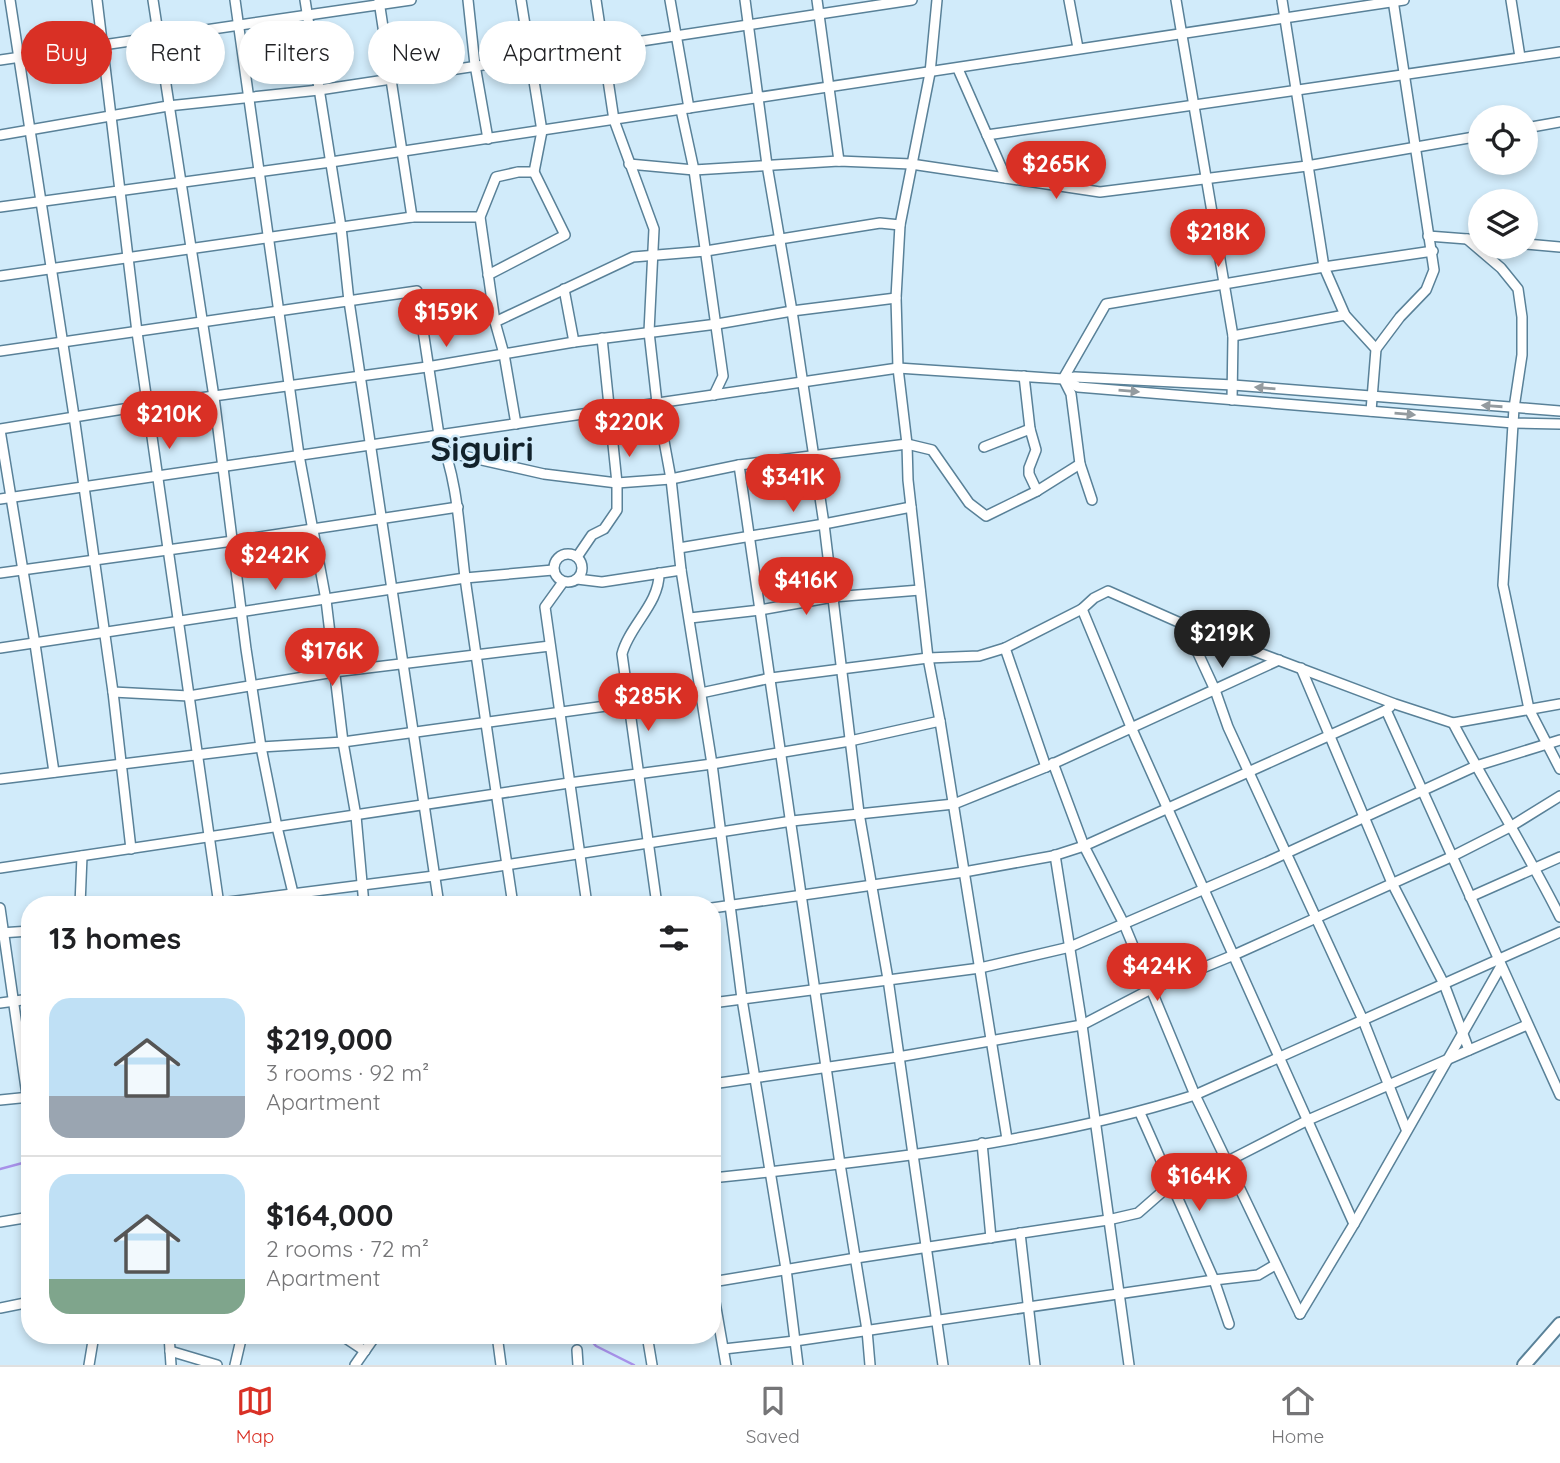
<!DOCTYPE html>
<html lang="en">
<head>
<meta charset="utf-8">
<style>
  body { margin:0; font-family:Quicksand,sans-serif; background:#f2f2f2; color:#202124; height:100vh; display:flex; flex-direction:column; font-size:26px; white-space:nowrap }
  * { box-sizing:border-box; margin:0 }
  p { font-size:23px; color:#757577 }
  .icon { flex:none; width:38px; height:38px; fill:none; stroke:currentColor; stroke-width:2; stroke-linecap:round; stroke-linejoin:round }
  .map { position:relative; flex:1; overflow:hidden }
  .drawer { position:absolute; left:21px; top:896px; width:700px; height:448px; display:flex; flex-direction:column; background:#fff; border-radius:28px; box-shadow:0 4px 10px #0003 }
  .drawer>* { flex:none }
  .top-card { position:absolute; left:21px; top:21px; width:700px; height:63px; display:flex; gap:14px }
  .tools { position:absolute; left:1468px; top:105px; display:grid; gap:14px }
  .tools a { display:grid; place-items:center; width:70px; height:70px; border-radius:50%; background:#fff; box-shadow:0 4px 10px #0003; font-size:35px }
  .price { position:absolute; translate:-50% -60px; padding:0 16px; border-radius:24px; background:#d93025; color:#fff; font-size:23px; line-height:46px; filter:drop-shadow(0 2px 4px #0008) }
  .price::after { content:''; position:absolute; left:50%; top:42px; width:21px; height:16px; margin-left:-10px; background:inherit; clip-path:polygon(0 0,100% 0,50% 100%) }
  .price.on { background:#222; color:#fff }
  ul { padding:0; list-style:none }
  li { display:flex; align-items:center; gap:21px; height:175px; padding:0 28px }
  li+li { border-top:2px solid #e0e0e0 }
  li span { display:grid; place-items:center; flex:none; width:196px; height:140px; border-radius:21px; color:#555 }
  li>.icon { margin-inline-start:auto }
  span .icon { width:84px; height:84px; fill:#fffc; stroke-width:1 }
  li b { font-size:30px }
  h2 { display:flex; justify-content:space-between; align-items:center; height:84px; padding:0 28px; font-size:30px }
  .chip { padding:0 24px; border-radius:32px; background:#fff; box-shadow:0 4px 10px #0003; font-size:24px; line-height:63px }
  .chip.on { background:#d93025; color:#fff }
  .tabs { display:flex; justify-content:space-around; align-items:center; height:98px; border-top:2px solid #e0e0e0; background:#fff; font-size:19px; color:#757577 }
  .tabs a { display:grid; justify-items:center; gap:4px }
  .tabs .on { color:#d93025 }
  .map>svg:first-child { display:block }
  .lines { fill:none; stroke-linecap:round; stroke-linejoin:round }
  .stream { stroke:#a791e9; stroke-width:2.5 }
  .minor-casing { stroke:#598198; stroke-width:12 }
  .highway-casing { stroke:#598198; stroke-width:16 }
  .minor { stroke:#fff; stroke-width:9 }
  .highway { stroke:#fff; stroke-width:12 }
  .oneway { fill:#949b9f }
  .labels { text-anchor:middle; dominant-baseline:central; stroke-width:5; stroke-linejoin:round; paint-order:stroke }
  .town-label { font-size:35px; font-weight:bold; fill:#11212a; stroke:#d1ebfa }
</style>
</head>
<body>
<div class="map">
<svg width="1560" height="1365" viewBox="0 0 1560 1365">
  <rect width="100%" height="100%" fill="#d1ebfa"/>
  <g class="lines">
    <g class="stream">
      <path d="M0,1169L30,1161"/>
      <path d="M586,1335L596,1346L634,1365"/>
    </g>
    <g class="minor-casing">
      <g id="minor">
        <path d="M10,0L74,416L113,692L131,849"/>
        <path d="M97,0L137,332L219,905"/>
        <path d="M153,0L214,397L246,649L261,747L277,827L293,893L294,905"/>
        <path d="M235,0L299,455L326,600L343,742L356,816L364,905"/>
        <path d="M305,0L341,227L349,301L439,905"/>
        <path d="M468,0L475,65L488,139"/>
        <path d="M596,0L614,120L654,229L649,332L657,403L671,479L681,570L712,764L742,999L786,1269L798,1365"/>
        <path d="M670,0L689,108"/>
        <path d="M745,0L767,165L792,311L824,524L859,813L888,979L943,1365"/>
        <path d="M817,0L839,161"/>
        <path d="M937,0L930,73L900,225L896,298L898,368L907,444L908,480L928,658L940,721L1007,1139"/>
        <path d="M1069,0L1078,48"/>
        <path d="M1176,0L1233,336L1232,400"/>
        <path d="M1282,0L1324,267L1345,315L1376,349L1371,411"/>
        <path d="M1511,0L1520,57"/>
        <path d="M379,1L412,217"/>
        <path d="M0,60L411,0"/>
        <path d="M958,69L1006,178"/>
        <path d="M681,110L694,170L723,376L714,395"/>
        <path d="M1526,128L1560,122"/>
        <path d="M0,135L168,106L319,90L912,0"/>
        <path d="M987,135L1560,52"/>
        <path d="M629,164L694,170L839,161L911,164L1100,192L1307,166L1480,136"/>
        <path d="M0,207L331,162L1404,0"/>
        <path d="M1428,236L1480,240"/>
        <path d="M1467,239L1501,268L1518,289L1522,317V355L1514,408L1503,585L1529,709L1560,769"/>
        <path d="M1526,244L1560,247"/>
        <path d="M488,275L565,235L534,172"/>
        <path d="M0,276L412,217H480"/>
        <path d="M564,289L574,342"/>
        <path d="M495,322L633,257L706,251L880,223L900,225"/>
        <path d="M1233,336L1345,315"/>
        <path d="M1376,349L1400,317L1426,290L1434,270L1393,0"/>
        <path d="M0,351L417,291L439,435C460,485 459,539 467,592C482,696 497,801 513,905"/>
        <path d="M1024,376L1030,429L1036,450L1029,468V474L1037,491"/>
        <path d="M1063,379L1078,387L1513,423L1560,424"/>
        <path d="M1063,379L1106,304L1324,267L1433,251"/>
        <path d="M1064,380L1071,394L1080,464L1092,500"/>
        <path d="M516,424L504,354L495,322L480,217L496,177L518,172H534L542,131L521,0"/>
        <path d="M0,429L148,405L427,367L574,342L717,324L792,311L896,298"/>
        <path d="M0,430L35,644L54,772"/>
        <path d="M984,447L1030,429"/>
        <path d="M446,452L544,474L617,483L671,479L739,465L907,444L932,450L969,503L986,516L1037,491L1080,464"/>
        <path d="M739,465L840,1164L867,1330L870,1365"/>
        <path d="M0,499L898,368L1063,379L1075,377L1233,385L1560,411"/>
        <path d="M679,548L824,524L911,507"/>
        <circle cx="568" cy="568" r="14"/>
        <path d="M577,557L592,535L604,529L617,510V483L602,338"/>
        <path d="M0,573L233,541L458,507"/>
        <path d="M577,579L602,582L681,570"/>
        <path d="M563,582L545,607L587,905"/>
        <path d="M1082,609L1131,727L1354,1224"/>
        <path d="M690,618L760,610L833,597L920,590"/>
        <path d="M1185,625L1215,690L1228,727L1363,1020L1406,1129"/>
        <path d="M0,648L465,578L553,570"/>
        <path d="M1005,648L1046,767"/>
        <path d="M1301,668L1392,883L1444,984L1469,1050"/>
        <path d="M113,692L189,696L334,672L550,646"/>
        <path d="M1390,707L1386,710L1560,1095"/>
        <path d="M1453,723C1487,788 1527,851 1560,917"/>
        <path d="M1053,763L1084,846L1124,924L1195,1095L1300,1314"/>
        <path d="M0,779L261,747L343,742L701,693L771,678L841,669L928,658L979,656L1005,648L1082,609L1094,598L1108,591L1185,625L1395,704L1453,723L1560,704"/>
        <path d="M1055,855L1082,1025L1129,1365"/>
        <path d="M0,868L569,783L712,764L850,741L940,721"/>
        <path d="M1470,897L1560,857"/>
        <path d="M80,905L82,856"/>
        <path d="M204,905L434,876L792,821L954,804L1046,767L1279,660"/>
        <path d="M657,905L622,654C629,626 660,603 659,573"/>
        <path d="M0,908L30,1116"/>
        <path d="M712,908L964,872L1053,856L1084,846L1386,710"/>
        <path d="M0,933L30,931"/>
        <path d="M0,1003L30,999"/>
        <path d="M712,1003L980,968L1070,947L1267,862L1476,766L1560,740"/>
        <path d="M712,1084L898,1057L1082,1025L1151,989L1234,955L1451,857L1510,827L1560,796"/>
        <path d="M0,1100L30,1097"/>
        <path d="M1140,1113L1214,1280L1229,1324"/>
        <path d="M982,1143L991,1238"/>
        <path d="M712,1178C874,1161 1040,1144 1195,1095L1560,932"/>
        <path d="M0,1222L30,1217"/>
        <path d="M1020,1233L1035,1365"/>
        <path d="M712,1282L856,1258L1108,1220L1138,1213L1170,1185L1228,1161L1308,1120L1527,1025"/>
        <path d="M712,1285L726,1365"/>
        <path d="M0,1308L30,1302"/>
        <path d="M1300,1314L1354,1224L1501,966"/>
        <path d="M169,1335L171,1365"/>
        <path d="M341,1335L365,1351"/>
        <path d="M497,1335L501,1365"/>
        <path d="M647,1335L652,1365"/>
        <path d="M724,1349L795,1341L1214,1280L1258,1275L1275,1265"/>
        <path d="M577,1350L578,1365"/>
        <path d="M170,1351L217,1365"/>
        <path d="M89,1365L94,1335"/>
        <path d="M235,1365L242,1335"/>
        <path d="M355,1365L376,1335"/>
      </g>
    </g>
    <g class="highway-casing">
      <path id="highway" d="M1524,1365L1560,1324"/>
    </g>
    <use href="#minor" class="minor"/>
    <use href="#highway" class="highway"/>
  </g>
  <defs><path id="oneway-solid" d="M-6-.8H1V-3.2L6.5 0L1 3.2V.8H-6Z" transform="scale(1.75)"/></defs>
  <g class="oneway">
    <use href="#oneway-solid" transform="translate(1265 388) rotate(-175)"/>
    <use href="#oneway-solid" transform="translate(1129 391) rotate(5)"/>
    <use href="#oneway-solid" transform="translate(1492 406) rotate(-176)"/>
    <use href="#oneway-solid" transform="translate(1405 414) rotate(5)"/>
  </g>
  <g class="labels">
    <g class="town-label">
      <text x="482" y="448">Siguiri</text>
    </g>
  </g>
</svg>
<div class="tools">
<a><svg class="icon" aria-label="locate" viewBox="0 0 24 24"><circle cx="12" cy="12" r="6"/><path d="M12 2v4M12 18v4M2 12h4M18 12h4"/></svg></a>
<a><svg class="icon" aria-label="layers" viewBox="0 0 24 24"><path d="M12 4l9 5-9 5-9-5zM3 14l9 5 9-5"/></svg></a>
</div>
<b class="price" style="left:1056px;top:201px">$265K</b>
<b class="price" style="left:1218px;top:269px">$218K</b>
<b class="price" style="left:446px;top:349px">$159K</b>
<b class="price" style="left:169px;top:451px">$210K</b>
<b class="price" style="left:629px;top:459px">$220K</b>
<b class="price" style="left:793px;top:514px">$341K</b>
<b class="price" style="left:275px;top:592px">$242K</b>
<b class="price" style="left:806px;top:617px">$416K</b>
<b class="price on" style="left:1222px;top:670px">$219K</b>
<b class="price" style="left:332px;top:688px">$176K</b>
<b class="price" style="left:648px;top:733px">$285K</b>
<b class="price" style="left:1157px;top:1003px">$424K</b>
<b class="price" style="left:1199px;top:1213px">$164K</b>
<div class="top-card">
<a class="chip on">Buy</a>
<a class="chip">Rent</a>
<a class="chip">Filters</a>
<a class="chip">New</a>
<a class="chip">Apartment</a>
</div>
<section class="drawer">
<h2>13 homes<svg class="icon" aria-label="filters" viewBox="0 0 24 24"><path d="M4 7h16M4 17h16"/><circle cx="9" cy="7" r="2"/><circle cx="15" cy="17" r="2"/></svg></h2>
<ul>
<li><span style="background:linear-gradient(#bfe0f5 70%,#9aa5b1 0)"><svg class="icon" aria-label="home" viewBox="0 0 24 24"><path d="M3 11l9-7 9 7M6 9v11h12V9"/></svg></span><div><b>$219,000</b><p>3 rooms · 92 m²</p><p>Apartment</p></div></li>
<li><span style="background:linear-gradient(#bfe0f5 75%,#7fa58c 0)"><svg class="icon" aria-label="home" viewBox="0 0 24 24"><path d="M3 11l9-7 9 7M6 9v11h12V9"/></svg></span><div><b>$164,000</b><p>2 rooms · 72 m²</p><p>Apartment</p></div></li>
</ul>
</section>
</div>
<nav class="tabs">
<a class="on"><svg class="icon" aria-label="map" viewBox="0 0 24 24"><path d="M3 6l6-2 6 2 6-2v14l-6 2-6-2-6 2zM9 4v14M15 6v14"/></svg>Map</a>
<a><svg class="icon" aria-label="saved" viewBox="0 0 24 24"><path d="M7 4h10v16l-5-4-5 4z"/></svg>Saved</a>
<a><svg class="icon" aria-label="home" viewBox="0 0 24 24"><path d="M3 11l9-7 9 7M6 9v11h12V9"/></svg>Home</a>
</nav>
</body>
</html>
